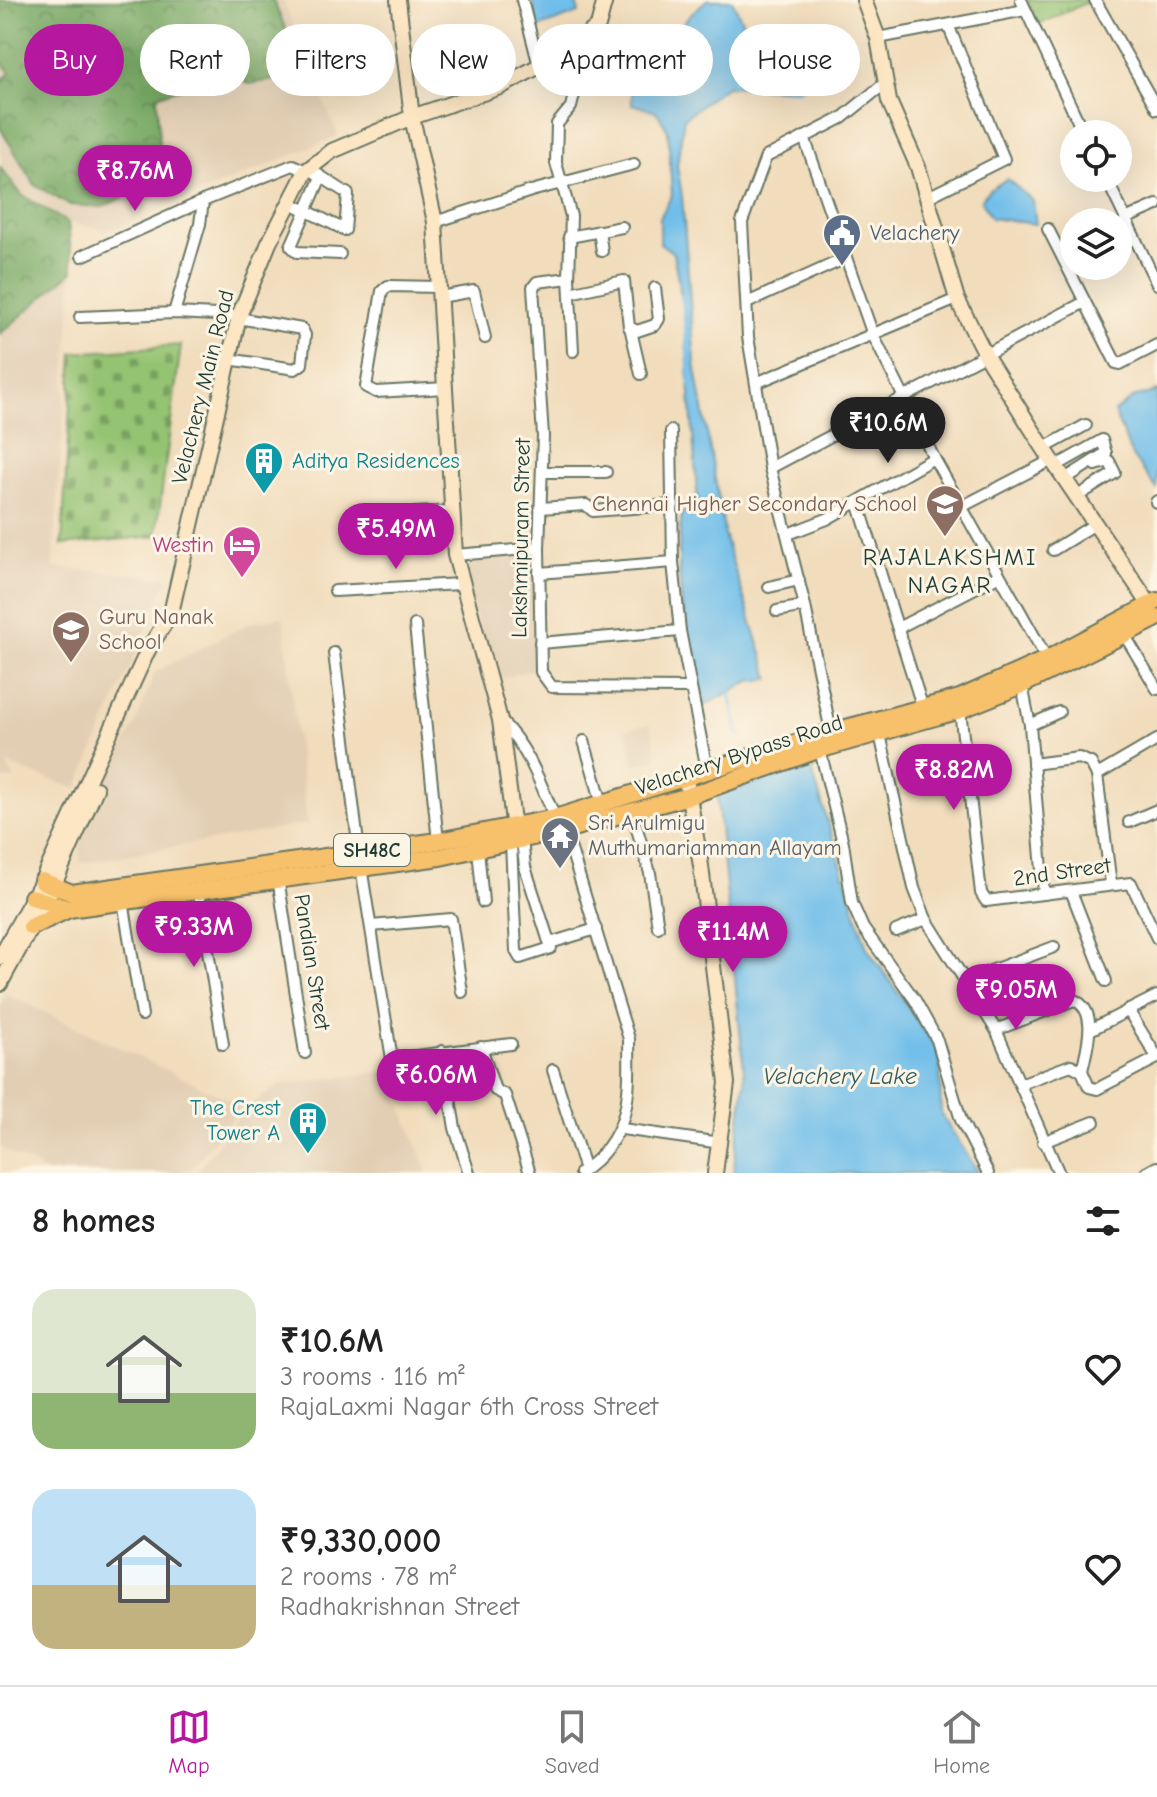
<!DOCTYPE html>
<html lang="en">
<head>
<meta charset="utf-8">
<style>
  body { margin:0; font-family:"Comic Neue",sans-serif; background:#f6f6f6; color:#222; height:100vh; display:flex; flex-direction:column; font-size:30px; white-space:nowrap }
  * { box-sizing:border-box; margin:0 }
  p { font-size:26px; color:#767676 }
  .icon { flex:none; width:44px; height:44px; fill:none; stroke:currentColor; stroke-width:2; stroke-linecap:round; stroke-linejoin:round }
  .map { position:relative; height:1173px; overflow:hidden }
  .side { display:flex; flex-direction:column; background:#fff; flex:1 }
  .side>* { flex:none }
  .banner { position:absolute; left:24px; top:24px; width:1110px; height:72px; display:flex; gap:16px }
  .fabs { position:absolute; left:1060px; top:120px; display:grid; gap:16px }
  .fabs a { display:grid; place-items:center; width:72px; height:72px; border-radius:50%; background:#fff; box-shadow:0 8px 32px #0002; font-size:40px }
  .price { position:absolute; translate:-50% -68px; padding:0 18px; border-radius:28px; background:#b5179e; color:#fff; font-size:26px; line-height:52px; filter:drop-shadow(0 2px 4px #0008) }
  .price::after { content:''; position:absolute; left:50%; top:48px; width:24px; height:18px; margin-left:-12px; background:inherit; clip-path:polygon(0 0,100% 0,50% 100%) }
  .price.active { background:#222; color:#fff }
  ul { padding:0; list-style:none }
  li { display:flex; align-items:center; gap:24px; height:200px; padding:0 32px }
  li span { display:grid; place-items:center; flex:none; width:224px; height:160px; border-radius:24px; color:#555 }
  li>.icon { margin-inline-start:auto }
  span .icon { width:96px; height:96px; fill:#fffc; stroke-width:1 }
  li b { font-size:34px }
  h2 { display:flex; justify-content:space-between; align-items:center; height:96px; padding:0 32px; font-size:34px }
  .chip { padding:0 28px; border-radius:36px; background:#fff; box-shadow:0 8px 32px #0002; font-size:28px; line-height:72px }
  .chip.active { background:#b5179e; color:#fff }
  .tabs { display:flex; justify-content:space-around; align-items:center; height:112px; border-top:2px solid #e0e0e0; background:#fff; font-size:22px; color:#767676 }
  .tabs a { display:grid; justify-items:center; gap:4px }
  .tabs .active { color:#b5179e }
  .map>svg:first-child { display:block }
  .built { fill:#e2ceb3 }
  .forest { fill:url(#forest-crowns); stroke:#4b734c; stroke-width:2 }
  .cemetery { fill:url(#cemetery-stones); stroke:#5a8053; stroke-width:2 }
  .park { fill:url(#park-tufts); stroke:#5a8053; stroke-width:2 }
  .water { fill:#70beea; stroke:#487e8f; stroke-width:2 }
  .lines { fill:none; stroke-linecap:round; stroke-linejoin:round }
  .stream { stroke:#70beea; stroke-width:3 }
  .street-casing { stroke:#687563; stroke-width:14 }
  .secondary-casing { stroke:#687563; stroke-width:18 }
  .primary-casing { stroke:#687563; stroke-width:20 }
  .street { stroke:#fff; stroke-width:10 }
  .secondary { stroke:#fce6c4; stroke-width:14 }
  .primary { stroke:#f7c06b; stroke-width:16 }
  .labels { text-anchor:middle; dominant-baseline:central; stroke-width:6; stroke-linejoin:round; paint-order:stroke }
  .shield { fill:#fcf5e5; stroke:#617469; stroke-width:2 }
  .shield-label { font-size:20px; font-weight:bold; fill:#1f3d34 }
  .service-label { font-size:22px; fill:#4e5e75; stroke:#fcf5e5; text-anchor:start }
  .street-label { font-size:22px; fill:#1f3d34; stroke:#fcf5e5 }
  .culture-label { font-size:22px; fill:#0d838f; stroke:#fcf5e5; text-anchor:start }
  .education-label { font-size:22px; fill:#785e54; stroke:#fcf5e5; text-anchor:end }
  .hotel-label { font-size:22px; fill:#b23c85; stroke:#fcf5e5; text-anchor:end }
  .worship-label { font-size:22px; fill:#5b616d; stroke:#fcf5e5; text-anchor:start }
  .neighbourhood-label { font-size:24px; letter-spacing:2px; fill:#1f3d34; stroke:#fcf5e5 }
  .water-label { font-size:24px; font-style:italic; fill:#335d62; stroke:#fcf5e5 }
</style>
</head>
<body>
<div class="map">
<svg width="1157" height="1173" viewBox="0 0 1157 1173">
  <defs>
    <pattern id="forest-crowns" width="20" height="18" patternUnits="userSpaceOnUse" patternTransform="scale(2)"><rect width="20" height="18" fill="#77a964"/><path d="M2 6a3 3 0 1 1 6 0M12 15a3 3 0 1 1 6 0" fill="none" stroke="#618b53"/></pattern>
    <pattern id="cemetery-stones" width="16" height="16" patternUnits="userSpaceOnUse" patternTransform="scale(2)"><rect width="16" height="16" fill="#94c372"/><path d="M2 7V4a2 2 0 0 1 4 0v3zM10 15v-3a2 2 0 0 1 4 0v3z" fill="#78a05e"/></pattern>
    <pattern id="park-tufts" width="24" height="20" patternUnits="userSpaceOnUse" patternTransform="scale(2)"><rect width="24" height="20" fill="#94c372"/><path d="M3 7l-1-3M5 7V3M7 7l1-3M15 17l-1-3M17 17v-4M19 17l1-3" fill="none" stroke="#78a05e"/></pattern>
  </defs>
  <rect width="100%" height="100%" fill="#fcf5e5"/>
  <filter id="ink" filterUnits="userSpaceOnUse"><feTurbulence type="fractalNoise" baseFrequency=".0125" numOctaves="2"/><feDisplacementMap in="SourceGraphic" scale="16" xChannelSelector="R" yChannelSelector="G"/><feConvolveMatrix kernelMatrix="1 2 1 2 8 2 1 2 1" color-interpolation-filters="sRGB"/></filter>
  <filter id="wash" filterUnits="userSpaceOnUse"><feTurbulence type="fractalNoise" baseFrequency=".006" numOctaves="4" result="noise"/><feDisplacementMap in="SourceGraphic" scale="32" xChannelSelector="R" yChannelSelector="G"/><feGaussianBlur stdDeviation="1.8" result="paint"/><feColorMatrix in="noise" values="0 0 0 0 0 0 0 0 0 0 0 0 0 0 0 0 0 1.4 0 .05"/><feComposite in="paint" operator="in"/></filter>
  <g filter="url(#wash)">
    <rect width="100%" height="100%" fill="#f1dcbb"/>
    <g class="built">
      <path d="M0,0H283L338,136L111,230L68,223L22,195L0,167Z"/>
      <path d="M73,271L53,567L168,578L77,789L7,764L15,779L0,780V334Z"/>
      <path d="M532,550L536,669L495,680L456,553Z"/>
      <path d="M283,617L307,824L80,863L81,827L136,723L155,672L250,623Z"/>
      <path d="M650,724L658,759L635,765L626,729Z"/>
      <path d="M6,994L242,1106L191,1169L176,1173H47L0,1147V1006Z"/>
      <path d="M388,1071L428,1173H195L248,1106L280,1085Z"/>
    </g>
    <g class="forest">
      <path d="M0,0H273L306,75L249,84L222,73L157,96L161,181L102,207L69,205L35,185L0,128V81L10,73L0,60Z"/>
      <path d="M0,167L22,195L68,223L73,271L0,334Z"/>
    </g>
    <path class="cemetery" d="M181,345L156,536L62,545L73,353Z"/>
    <path class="park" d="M1027,0H1089L1090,1L1038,25Z"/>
    <g class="water">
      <path d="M532,0H575L579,13L538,28Z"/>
      <path d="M707,0H732L744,25C777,23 805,19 827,47L826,73L798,90L726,86L684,118L677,165L682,196L695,363L726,542L770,679L750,681L702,707C686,643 673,579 682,513L698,505L684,311L673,253L660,243V218L672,195L668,131L657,112L632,104L631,78C659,53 679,23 707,0Z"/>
      <path d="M1007,179L1033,201L1036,224L991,218L981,200L989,190Z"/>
      <path d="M1157,391V489L1132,456L1114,412L1133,398Z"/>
      <path d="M810,765L867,948L940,1053L941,1114L979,1173H733L745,1081L717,796Z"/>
    </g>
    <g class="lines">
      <g class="stream">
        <path d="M682,295L691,387"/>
        <path d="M729,688L739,735"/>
      </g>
    </g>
  </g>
  <g filter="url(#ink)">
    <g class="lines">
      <g class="street-casing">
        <g id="street">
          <path d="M522,0L539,66"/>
          <path d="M1021,0L1084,134"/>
          <path d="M1095,0L1157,109"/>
          <path d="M878,38L1025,10"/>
          <path d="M567,51L579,75L571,107L557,124L556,163L571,216L569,278L573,351"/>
          <path d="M804,137L873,335L934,458L1047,659"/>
          <path d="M321,177L291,246L297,252L340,254"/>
          <path d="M1106,178L1157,284"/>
          <path d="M928,197L1004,159L948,25"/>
          <path d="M289,202L345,230L348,194L308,168"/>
          <path d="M1125,219L1157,205"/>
          <path d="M435,222L531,191L634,164"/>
          <path d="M1048,229L1116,363L1120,364L1157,345"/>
          <path d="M599,231L602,251"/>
          <path d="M569,237L622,227"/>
          <path d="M82,256L203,201"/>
          <path d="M569,278L537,282L533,287L543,436L539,548L541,672L552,687L688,688"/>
          <path d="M439,287L388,286L382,291L366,387L376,392L446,388"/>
          <path d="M570,293L624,281L629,327L637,331L655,325L659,319L655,288"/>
          <path d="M440,297L474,291L485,338"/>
          <path d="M747,303L846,258"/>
          <path d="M174,313L200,224L203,201L293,165L306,171"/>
          <path d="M80,317L174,313L239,316"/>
          <path d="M631,331L641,374"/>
          <path d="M228,359L295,369L302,364L305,335L302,329L238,318"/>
          <path d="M756,383L957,299"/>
          <path d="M671,431L673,562L680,631L707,770"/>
          <path d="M1044,448L1086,425"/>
          <path d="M1056,466L1102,440L1106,453L1065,479"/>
          <path d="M770,468L1085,302"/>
          <path d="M543,472H606"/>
          <path d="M1076,497L1115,473L1109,461L1096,465"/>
          <path d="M858,502L923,709"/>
          <path d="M1156,502L1157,501"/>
          <path d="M961,507L1052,460"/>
          <path d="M540,508L586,505L593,511L673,505"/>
          <path d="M415,513L453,511"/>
          <path d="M788,534L827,519L934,458"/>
          <path d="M1053,550L1095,524"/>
          <path d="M455,555L539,548"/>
          <path d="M539,573L673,562"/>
          <path d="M769,587L799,580"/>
          <path d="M335,591L460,584"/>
          <path d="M777,611L805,606"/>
          <path d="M415,625L438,841"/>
          <path d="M898,628L998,576"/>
          <path d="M1124,634L1157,689"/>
          <path d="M540,643L680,631"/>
          <path d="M334,653L361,867L392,1059L511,1044"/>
          <path d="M1022,685L1030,725L1044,894"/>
          <path d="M960,710L981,893L986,901L1131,883L1157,938"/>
          <path d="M500,720C528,747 540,782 555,818"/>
          <path d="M1030,725L1059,712"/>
          <path d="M831,732L805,606L770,468L748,337L742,222L766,157L842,118L884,84"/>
          <path d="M880,734L914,888L926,919L996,1030L1058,1171"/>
          <path d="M584,741L602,803"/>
          <path d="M820,750L843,843L852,903L863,928L915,1000L937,1040L961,1120L988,1173"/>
          <path d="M1033,764L1079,758L1091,763L1097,775L1111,885"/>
          <path d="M1097,775L1157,740"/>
          <path d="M632,812L650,873L658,927"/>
          <path d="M1129,822L1157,810"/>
          <path d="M565,830L629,1039C630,1095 631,1139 580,1173"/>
          <path d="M511,843L516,951L520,958L551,948L525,867L522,840"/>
          <path d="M478,849L483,902"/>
          <path d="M278,878L305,1053"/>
          <path d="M198,889L223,1044"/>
          <path d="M1071,891L1106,981"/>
          <path d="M123,901L142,1015"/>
          <path d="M371,926L451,919L462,992"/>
          <path d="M896,931L926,919"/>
          <path d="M550,943L596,929"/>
          <path d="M964,981L1054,947"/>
          <path d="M1128,1010L1157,1057"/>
          <path d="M996,1030L1074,1000C1100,1011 1086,1050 1082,1071"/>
          <path d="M1090,1030L1157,996"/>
          <path d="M481,1047L495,1090L505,1095L530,1173"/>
          <path d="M442,1051L455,1128L469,1173"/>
          <path d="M553,1070L585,1170"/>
          <path d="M1082,1071L1089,1087L1097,1089L1157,1058"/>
          <path d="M1020,1084L1071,1065L1082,1071"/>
          <path d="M622,1129L721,1143"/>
          <path d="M1043,1142L1094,1122"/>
          <path d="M1146,1173L1157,1167"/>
        </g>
      </g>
      <g class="secondary-casing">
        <g id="secondary">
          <path d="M398,0L412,117L435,222L455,555L500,720L514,829"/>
          <path d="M864,0L878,38L889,101L918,167L957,299L986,356L1043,447L1150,605"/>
          <path d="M687,785L701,866L727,1083L715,1173"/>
          <path d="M0,957L42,881L148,650L171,613L239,316L269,243L306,171L332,151L412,117L500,87L567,51L598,26L605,0"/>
          <path d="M0,984L53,887L96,789"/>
        </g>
      </g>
      <g class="primary-casing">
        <g id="primary">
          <path d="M42,881L72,893L438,841L555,818L831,732L960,698L1047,659L1157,601"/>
          <path d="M32,897L69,909"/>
          <path d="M31,927L69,909L440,857L565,830L689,796L815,751L960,710L1022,685L1157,618"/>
        </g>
      </g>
      <use href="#street" class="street"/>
      <use href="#secondary" class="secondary"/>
      <use href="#primary" class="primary"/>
    </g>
  </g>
  <defs>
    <g id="civic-pin" transform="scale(2)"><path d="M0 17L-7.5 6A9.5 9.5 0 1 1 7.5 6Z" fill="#5c6f8a" stroke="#fcf5e5"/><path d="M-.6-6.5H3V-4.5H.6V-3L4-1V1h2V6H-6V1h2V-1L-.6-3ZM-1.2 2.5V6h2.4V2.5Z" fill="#fff"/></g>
    <g id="building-pin" transform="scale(2)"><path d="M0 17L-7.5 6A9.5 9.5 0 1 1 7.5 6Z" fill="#0f9aa8" stroke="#fcf5e5"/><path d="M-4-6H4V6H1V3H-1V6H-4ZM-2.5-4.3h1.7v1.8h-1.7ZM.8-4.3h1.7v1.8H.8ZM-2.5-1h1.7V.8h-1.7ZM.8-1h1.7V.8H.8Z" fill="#fff"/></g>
    <g id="school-pin" transform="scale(2)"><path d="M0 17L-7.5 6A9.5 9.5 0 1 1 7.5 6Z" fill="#8d6e63" stroke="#fcf5e5"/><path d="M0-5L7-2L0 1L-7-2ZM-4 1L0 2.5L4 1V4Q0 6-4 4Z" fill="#fff"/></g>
    <g id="hotel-pin" transform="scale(2)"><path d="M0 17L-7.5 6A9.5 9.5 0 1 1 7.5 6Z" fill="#d1479c" stroke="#fcf5e5"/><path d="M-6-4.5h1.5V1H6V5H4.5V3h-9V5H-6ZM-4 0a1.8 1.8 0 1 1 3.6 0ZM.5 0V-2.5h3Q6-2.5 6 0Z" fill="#fff"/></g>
    <g id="temple-pin" transform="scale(2)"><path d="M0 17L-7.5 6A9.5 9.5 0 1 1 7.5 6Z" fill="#6b7280" stroke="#fcf5e5"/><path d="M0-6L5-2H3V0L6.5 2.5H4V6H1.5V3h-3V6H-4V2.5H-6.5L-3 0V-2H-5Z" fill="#fff"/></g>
  </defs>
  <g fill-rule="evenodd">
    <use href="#civic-pin" x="842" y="233"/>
    <use href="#building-pin" x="264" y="461"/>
    <use href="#school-pin" x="945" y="504"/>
    <use href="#hotel-pin" x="242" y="545"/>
    <use href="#school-pin" x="71" y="630"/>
    <use href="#temple-pin" x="560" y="836"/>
    <use href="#building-pin" x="308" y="1121"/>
  </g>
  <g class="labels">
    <rect class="shield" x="334" y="834" width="76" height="32" rx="6"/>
    <g class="shield-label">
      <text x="372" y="850">SH48C</text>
    </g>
    <g class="service-label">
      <text x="870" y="233">Velachery</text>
    </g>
    <g class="street-label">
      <text transform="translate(203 387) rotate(-76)">Velachery Main Road</text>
      <text transform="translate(521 538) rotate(-89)">Lakshmipuram Street</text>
      <text transform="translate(739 755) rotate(-18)">Velachery Bypass Road</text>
      <text transform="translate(1062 872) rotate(-8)">2nd Street</text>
      <text transform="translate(312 962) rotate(81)">Pandian Street</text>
    </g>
    <g class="culture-label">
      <text x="292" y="461">Aditya Residences</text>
      <text x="280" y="1108" text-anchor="end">The Crest<tspan x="280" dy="25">Tower A</tspan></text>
    </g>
    <g class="education-label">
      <text x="917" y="504">Chennai Higher Secondary School</text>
      <text x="99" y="617" text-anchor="start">Guru Nanak<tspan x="99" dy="25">School</tspan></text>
    </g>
    <g class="hotel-label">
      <text x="214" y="545">Westin</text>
    </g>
    <g class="worship-label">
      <text x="588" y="823">Sri Arulmigu<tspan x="588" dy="25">Muthumariamman Allayam</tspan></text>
    </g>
    <g class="neighbourhood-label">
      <text x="950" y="557">RAJALAKSHMI<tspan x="950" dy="28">NAGAR</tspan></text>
    </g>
    <g class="water-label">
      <text x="840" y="1076">Velachery Lake</text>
    </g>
  </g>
</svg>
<div class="fabs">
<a><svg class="icon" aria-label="locate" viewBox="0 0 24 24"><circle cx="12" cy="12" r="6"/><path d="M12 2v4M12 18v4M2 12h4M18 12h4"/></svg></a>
<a><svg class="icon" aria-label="layers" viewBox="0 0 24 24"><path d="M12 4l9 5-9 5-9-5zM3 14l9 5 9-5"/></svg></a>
</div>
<b class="price" style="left:135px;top:213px">₹8.76M</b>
<b class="price active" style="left:888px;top:465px">₹10.6M</b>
<b class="price" style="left:396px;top:571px">₹5.49M</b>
<b class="price" style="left:954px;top:812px">₹8.82M</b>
<b class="price" style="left:194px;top:969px">₹9.33M</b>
<b class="price" style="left:733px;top:974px">₹11.4M</b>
<b class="price" style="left:1016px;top:1032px">₹9.05M</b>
<b class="price" style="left:436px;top:1117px">₹6.06M</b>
<div class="banner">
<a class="chip active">Buy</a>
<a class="chip">Rent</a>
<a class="chip">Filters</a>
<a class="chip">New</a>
<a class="chip">Apartment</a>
<a class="chip">House</a>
</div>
</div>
<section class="side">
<h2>8 homes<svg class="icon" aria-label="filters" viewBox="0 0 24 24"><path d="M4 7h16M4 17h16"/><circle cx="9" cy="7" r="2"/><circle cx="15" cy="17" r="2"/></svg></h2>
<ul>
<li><span style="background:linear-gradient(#dfe7d0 65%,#8fb573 0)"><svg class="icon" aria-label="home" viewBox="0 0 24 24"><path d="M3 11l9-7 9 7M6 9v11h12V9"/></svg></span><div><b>₹10.6M</b><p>3 rooms · 116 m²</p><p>RajaLaxmi Nagar 6th Cross Street</p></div><svg class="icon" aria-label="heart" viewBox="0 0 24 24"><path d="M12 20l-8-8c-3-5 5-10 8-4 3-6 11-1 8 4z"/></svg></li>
<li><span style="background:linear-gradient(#bfe0f5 60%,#c2b280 0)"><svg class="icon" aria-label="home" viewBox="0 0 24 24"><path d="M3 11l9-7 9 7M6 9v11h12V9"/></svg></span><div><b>₹9,330,000</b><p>2 rooms · 78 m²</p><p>Radhakrishnan Street</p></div><svg class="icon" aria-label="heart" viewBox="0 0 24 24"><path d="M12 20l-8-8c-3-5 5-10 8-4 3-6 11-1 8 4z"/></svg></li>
</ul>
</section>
<nav class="tabs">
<a class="active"><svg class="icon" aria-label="map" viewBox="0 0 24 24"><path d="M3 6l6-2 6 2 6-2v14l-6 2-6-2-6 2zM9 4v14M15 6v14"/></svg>Map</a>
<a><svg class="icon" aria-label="saved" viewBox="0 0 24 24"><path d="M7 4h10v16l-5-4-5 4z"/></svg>Saved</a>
<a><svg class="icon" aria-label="home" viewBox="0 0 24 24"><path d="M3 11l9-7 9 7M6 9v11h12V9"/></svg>Home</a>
</nav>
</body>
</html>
